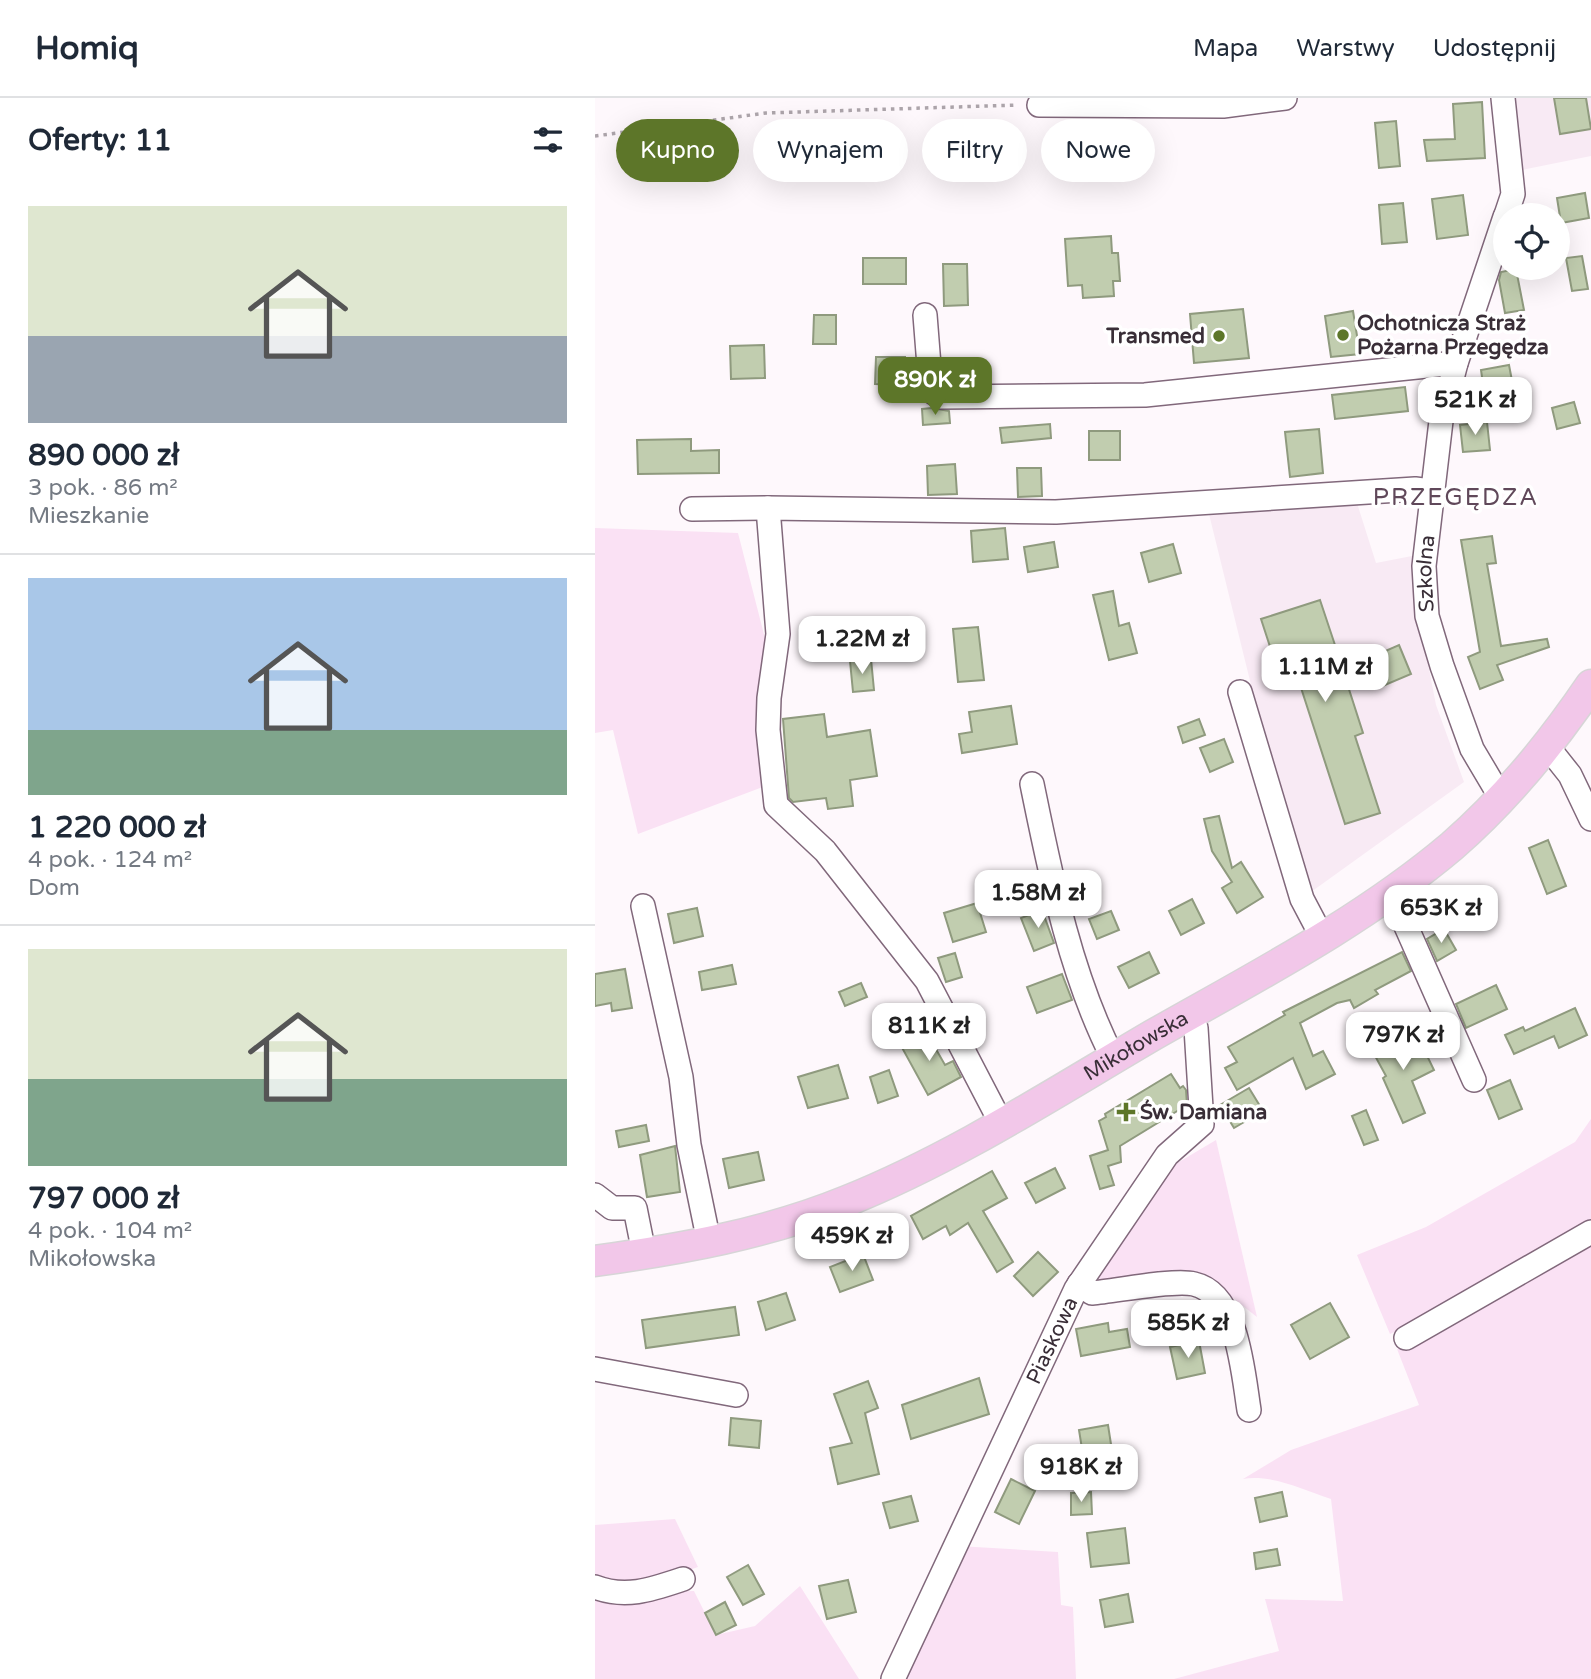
<!DOCTYPE html>
<html lang="pl">
<head>
<meta charset="utf-8">
<style>
  body { margin:0; font-family:"Varela Round",sans-serif; background:#f2f2f3; color:#1f2937; height:100vh; display:flex; flex-direction:column; font-size:26px; white-space:nowrap }
  * { box-sizing:border-box; margin:0 }
  p { font-size:23px; color:#747a83 }
  .icon { flex:none; width:38px; height:38px; fill:none; stroke:currentColor; stroke-width:2; stroke-linecap:round; stroke-linejoin:round }
  .map { position:relative; flex:1; overflow:hidden }
  .sheet { display:flex; flex-direction:column; background:#fff; width:595px }
  .sheet>* { flex:none }
  .banner { position:absolute; left:21px; top:21px; width:665px; height:63px; display:flex; gap:14px }
  .controls { position:absolute; left:898px; top:105px; display:grid; gap:14px }
  .controls a { display:grid; place-items:center; width:77px; height:77px; border-radius:50%; background:#fff; box-shadow:0 7px 28px #0002; font-size:35px }
  .price { position:absolute; translate:-50% -60px; padding:0 16px; border-radius:14px; background:#fff; color:#222; font-size:23px; line-height:46px; filter:drop-shadow(0 2px 4px #0008) }
  .price::after { content:''; position:absolute; left:50%; top:42px; width:21px; height:16px; margin-left:-10px; background:inherit; clip-path:polygon(0 0,100% 0,50% 100%) }
  .price.current { background:#5d7629; color:#fff }
  ul { padding:0; list-style:none }
  li { display:grid; align-content:center; gap:14px; height:371px; padding:0 28px }
  li+li { border-top:2px solid #e0e1e3 }
  li span { display:grid; place-items:center; height:217px; border-radius:0px; color:#555 }
  li>.icon { margin-inline-start:auto }
  span .icon { width:126px; height:126px; fill:#fffc; stroke-width:1 }
  li b { font-size:30px }
  h2 { display:flex; justify-content:space-between; align-items:center; height:84px; padding:0 28px; font-size:30px }
  .tag { padding:0 24px; border-radius:32px; background:#fff; box-shadow:0 7px 28px #0002; font-size:24px; line-height:63px }
  .tag.current { background:#5d7629; color:#fff }
  header { display:flex; align-items:center; gap:42px; box-sizing:border-box; height:98px; padding:0 35px; background:#fff; border-bottom:2px solid #e0e1e3 }
  header strong { font-size:33px }
  nav { display:flex; gap:38px; margin-inline-start:auto; font-size:24px }
  main { display:flex; flex:1; min-height:0 }
  .map>svg:first-child { display:block }
  .built { fill:#f8eaf4 }
  .green { fill:#fae1f4 }
  .building { fill:#c1cdaf; stroke:#8f9a7e; stroke-width:2 }
  .lines { fill:none; stroke-linecap:round; stroke-linejoin:round }
  .minor-casing { stroke:#81687b; stroke-width:26 }
  .major-casing { stroke:#d7d5d7; stroke-width:33 }
  .path { stroke:#ada5ab; stroke-width:3.5; stroke-dasharray:3.5 5; stroke-linecap:butt }
  .minor { stroke:#fff; stroke-width:23 }
  .major { stroke:#f2c7e9; stroke-width:30 }
  .poi-dot { fill:#5d7629; stroke:#fff; stroke-width:2.5 }
  .labels { text-anchor:middle; dominant-baseline:central; stroke-width:7; stroke-linejoin:round; paint-order:stroke }
  .poi-label { font-size:21px; font-weight:bold; fill:#392e37; stroke:#fff; text-anchor:start }
  .street-label { font-size:21px; fill:#392e37; stroke:#fff }
  .quarter-label { font-size:24px; letter-spacing:2px; fill:#60485a; stroke:#fff }
</style>
</head>
<body>
<header>
<strong>Homiq</strong>
<nav><a>Mapa</a><a>Warstwy</a><a>Udostępnij</a></nav>
</header>
<main>
<section class="sheet">
<h2>Oferty: 11<svg class="icon" aria-label="filters" viewBox="0 0 24 24"><path d="M4 7h16M4 17h16"/><circle cx="9" cy="7" r="2"/><circle cx="15" cy="17" r="2"/></svg></h2>
<ul>
<li><span style="background:linear-gradient(#dfe7d0 60%,#9aa5b1 0)"><svg class="icon" aria-label="home" viewBox="0 0 24 24"><path d="M3 11l9-7 9 7M6 9v11h12V9"/></svg></span><div><b>890 000 zł</b><p>3 pok. · 86 m²</p><p>Mieszkanie</p></div></li>
<li><span style="background:linear-gradient(#a9c7e8 70%,#7fa58c 0)"><svg class="icon" aria-label="home" viewBox="0 0 24 24"><path d="M3 11l9-7 9 7M6 9v11h12V9"/></svg></span><div><b>1 220 000 zł</b><p>4 pok. · 124 m²</p><p>Dom</p></div></li>
<li><span style="background:linear-gradient(#dfe7d0 60%,#7fa58c 0)"><svg class="icon" aria-label="home" viewBox="0 0 24 24"><path d="M3 11l9-7 9 7M6 9v11h12V9"/></svg></span><div><b>797 000 zł</b><p>4 pok. · 104 m²</p><p>Mikołowska</p></div></li>
</ul>
</section>
<div class="map">
<svg width="996" height="1581" viewBox="0 0 996 1581">
  <rect width="100%" height="100%" fill="#fef8fc"/>
  <g class="built">
    <path d="M921,0H996V58L927,72Z"/>
    <path d="M761,402L781,465L822,457L820,499L841,607L869,684L716,794L673,656L614,416Z"/>
  </g>
  <g class="green">
    <path d="M0,430L143,435L174,556L173,687L43,736L18,632L0,635Z"/>
    <path d="M996,1021V1125L840,1215L795,1236L762,1157L831,1129L980,1044Z"/>
    <path d="M621,1042L662,1219L616,1183L497,1186L508,1166L579,1067Z"/>
    <path d="M996,1140V1581H579L684,1553L670,1501L748,1503L736,1401C708,1392 677,1376 648,1381L696,1352L824,1307L802,1251Z"/>
    <path d="M80,1421L103,1469L50,1487L0,1483V1427Z"/>
    <path d="M363,1448L463,1454L466,1507L478,1509L481,1581H304Z"/>
    <path d="M205,1488L264,1581H0V1496L99,1493L121,1537L160,1528Z"/>
  </g>
  <g class="building">
    <path d="M959,0H991L996,31L965,36Z"/>
    <path d="M887,4L890,60L832,63L829,42L860,41L858,6Z"/>
    <path d="M801,23L805,68L784,70L780,25Z"/>
    <path d="M990,95L994,120L966,125L962,100Z"/>
    <path d="M868,97L873,137L842,141L837,101Z"/>
    <path d="M808,105L812,144L787,146L784,107Z"/>
    <path d="M516,138L517,155H523L525,183H518L519,198L488,200L487,187L473,188L470,141Z"/>
    <path d="M987,158L993,191L977,193L971,160Z"/>
    <rect x="268" y="160" width="43" height="26"/>
    <path d="M348,166H372L373,207L349,208Z"/>
    <path d="M921,171L929,212L910,215L904,182L906,174Z"/>
    <path d="M648,211L654,260L599,265L595,216Z"/>
    <path d="M758,213L765,256L736,259L730,218Z"/>
    <path d="M219,217H241V246H218Z"/>
    <path d="M169,247L170,280L136,281L135,248Z"/>
    <path d="M281,259H310V287L280,286Z"/>
    <path d="M914,267L918,288L889,293L886,272Z"/>
    <path d="M810,289L813,313L740,321L737,297Z"/>
    <path d="M979,304L985,325L962,331L957,310Z"/>
    <path d="M337,310L354,313L355,325L328,327L327,311Z"/>
    <path d="M892,324L895,352L868,354L865,327Z"/>
    <path d="M455,326L456,340L407,345L405,330Z"/>
    <path d="M724,331L728,375L695,379L690,334Z"/>
    <rect x="494" y="333" width="31" height="29"/>
    <path d="M96,341V353L124,352V375L43,376L42,342Z"/>
    <path d="M360,366L362,396L333,397L332,368Z"/>
    <path d="M422,370H446L447,398L423,399Z"/>
    <path d="M410,430L413,461L378,464L376,433Z"/>
    <path d="M897,438L901,465L892,466L906,548L952,541L954,549L902,567L908,582L885,591L873,559L885,554L866,442Z"/>
    <path d="M459,444L463,469L433,474L429,449Z"/>
    <path d="M578,446L586,475L554,484L546,455Z"/>
    <path d="M518,493L524,528L534,525L542,555L514,562L498,497Z"/>
    <path d="M725,502L741,550L726,555L737,587L751,582L768,635L760,638L785,715L750,726L698,565L682,570L666,521Z"/>
    <path d="M383,529L389,582L363,584L358,531Z"/>
    <path d="M804,547L816,576L783,590L772,561Z"/>
    <path d="M276,561L279,592L258,594L255,563Z"/>
    <path d="M416,608L422,646L367,655L364,636L377,634L374,614Z"/>
    <path d="M229,616L232,639L275,632L282,678L255,682L258,708L233,711L231,700L198,704L194,700L188,621Z"/>
    <path d="M604,621L610,637L588,645L583,629Z"/>
    <path d="M629,641L638,664L615,674L605,650Z"/>
    <path d="M624,718L637,770L646,764L668,799L642,815L627,790L637,784L617,753L609,721Z"/>
    <path d="M953,742L971,788L952,796L934,750Z"/>
    <path d="M597,801L609,825L586,837L574,813Z"/>
    <path d="M382,805L391,834L358,844L349,815Z"/>
    <path d="M102,810L108,838L79,845L73,816Z"/>
    <path d="M447,812L459,845L439,853L426,820Z"/>
    <path d="M516,813L524,832L502,841L494,821Z"/>
    <path d="M849,831L861,852L842,863L832,841Z"/>
    <path d="M554,854L564,875L534,890L523,869Z"/>
    <path d="M807,854L816,873L780,892L783,896L759,910L755,902L742,905L705,925L718,958L728,953L740,976L711,991L698,960L642,992L630,970L642,964L633,949L690,917L688,914Z"/>
    <path d="M360,855L367,879L351,884L343,860Z"/>
    <path d="M137,867L141,886L107,892L104,874Z"/>
    <path d="M30,871L37,910L17,913L16,905L0,908V876Z"/>
    <path d="M467,876L477,902L442,915L432,889Z"/>
    <path d="M266,885L272,899L250,908L244,894Z"/>
    <path d="M901,887L912,911L871,930L861,906Z"/>
    <path d="M980,910L992,937L964,950L959,938L919,956L910,937L928,929L930,933Z"/>
    <path d="M330,932L350,967L358,963L366,979L333,997L305,946Z"/>
    <path d="M793,934L800,947L822,937L839,972L817,983L830,1015L808,1025L788,980L791,978L773,945Z"/>
    <path d="M243,967L253,1000L213,1010L203,979Z"/>
    <path d="M294,972L303,998L283,1005L275,979Z"/>
    <path d="M576,976L585,990L588,988L591,992L592,1007L525,1048L526,1064L513,1068L519,1087L505,1091L495,1058L513,1052L504,1023L511,1019L510,1016Z"/>
    <path d="M915,982L927,1011L904,1021L892,992Z"/>
    <path d="M654,990L668,1013L639,1030L625,1007Z"/>
    <path d="M771,1012L783,1042L769,1047L757,1018Z"/>
    <path d="M51,1027L54,1043L24,1049L21,1033Z"/>
    <path d="M80,1048L85,1094L52,1099L45,1057Z"/>
    <path d="M163,1054L169,1082L134,1090L128,1061Z"/>
    <path d="M460,1070L470,1090L441,1105L430,1085Z"/>
    <path d="M397,1073L412,1100L388,1113L418,1164L402,1174L373,1125L355,1137L351,1128L328,1141L316,1118Z"/>
    <path d="M443,1154L463,1174L438,1198L419,1178Z"/>
    <path d="M268,1156L278,1182L245,1194L235,1169Z"/>
    <path d="M191,1195L200,1222L171,1232L163,1204Z"/>
    <path d="M735,1205L754,1239L715,1261L696,1227Z"/>
    <path d="M140,1209L144,1237L51,1250L47,1222Z"/>
    <path d="M513,1225L514,1234L532,1231L535,1249L486,1258L481,1231Z"/>
    <path d="M604,1243L610,1275L582,1281L575,1249Z"/>
    <path d="M384,1280L394,1316L316,1341L307,1307Z"/>
    <path d="M273,1283L283,1310L270,1315L284,1376L243,1386L235,1350L257,1345L239,1296Z"/>
    <path d="M136,1320L166,1323L164,1350L134,1347Z"/>
    <path d="M513,1327L520,1372L491,1376L484,1332Z"/>
    <path d="M416,1381L440,1393L424,1426L400,1414Z"/>
    <path d="M496,1394L497,1416L476,1417V1395Z"/>
    <path d="M687,1394L692,1418L665,1424L660,1400Z"/>
    <path d="M316,1398L323,1423L295,1430L288,1405Z"/>
    <path d="M530,1430L534,1465L496,1469L492,1435Z"/>
    <path d="M682,1451L685,1467L661,1471L659,1455Z"/>
    <path d="M153,1467L169,1496L148,1507L132,1479Z"/>
    <path d="M253,1482L261,1514L232,1521L224,1488Z"/>
    <path d="M533,1496L538,1524L510,1529L505,1502Z"/>
    <path d="M130,1504L141,1527L121,1537L110,1515Z"/>
  </g>
  <g class="lines">
    <g class="minor-casing">
      <g id="minor">
        <path d="M908,0L918,96L911,117"/>
        <path d="M444,7L628,8L690,0"/>
        <path d="M330,217L336,293L345,299L550,297L861,265"/>
        <path d="M97,411L173,410"/>
        <path d="M645,594L707,801L727,839"/>
        <path d="M952,648L975,677L996,721"/>
        <path d="M437,686C456,779 475,876 518,960"/>
        <path id="s1" d="M906,700L877,651L847,568L832,518L829,468L846,323L861,265L910,119"/>
        <path d="M792,797L803,810L879,982"/>
        <path d="M48,808L86,979L94,1047L114,1144"/>
        <path d="M406,1025L332,883L230,753L181,707L173,632L174,600L183,536L173,410L461,414L820,391L836,393"/>
        <path d="M0,1097L17,1110H40L49,1155"/>
        <path d="M484,1186L497,1195C521,1193 579,1181 599,1186C643,1196 648,1275 654,1312"/>
        <path d="M811,1240L996,1134"/>
        <path d="M0,1271L141,1297"/>
        <path d="M0,1489C31,1501 58,1491 88,1481"/>
        <path id="s2" d="M298,1581L481,1191L572,1057L607,1026L601,930L594,917"/>
      </g>
    </g>
    <g class="major-casing">
      <g id="major">
        <path id="s3" d="M0,1163C86,1151 171,1136 252,1103C359,1060 459,995 558,937C660,879 767,824 857,748C911,701 956,646 996,587"/>
      </g>
    </g>
    <path class="path" d="M0,38L171,15L423,7"/>
    <use href="#minor" class="minor"/>
    <use href="#major" class="major"/>
  </g>
  <g class="poi-dot">
    <circle cx="748" cy="237" r="7"/>
    <circle cx="624" cy="238" r="7"/>
    <path d="M527.5 1003.5h7v7h7v7h-7v7h-7v-7h-7v-7h7z"/>
  </g>
  <g class="labels">
    <g class="poi-label">
      <text x="762" y="225">Ochotnicza Straż<tspan x="762" dy="24">Pożarna Przegędza</tspan></text>
      <text x="610" y="238" text-anchor="end">Transmed</text>
      <text x="545" y="1014">Św. Damiana</text>
    </g>
    <g class="street-label">
      <text stroke="none"><textPath href="#s1" startOffset="240">Szkolna</textPath></text>
      <text stroke="none"><textPath href="#s3" startOffset="588">Mikołowska</textPath></text>
      <text stroke="none"><textPath href="#s2" startOffset="374">Piaskowa</textPath></text>
    </g>
    <g class="quarter-label">
      <text x="861" y="399">PRZEGĘDZA</text>
    </g>
  </g>
</svg>
<div class="controls">
<a><svg class="icon" aria-label="locate" viewBox="0 0 24 24"><circle cx="12" cy="12" r="6"/><path d="M12 2v4M12 18v4M2 12h4M18 12h4"/></svg></a>
</div>
<b class="price current" style="left:340px;top:319px">890K zł</b>
<b class="price" style="left:880px;top:339px">521K zł</b>
<b class="price" style="left:267px;top:578px">1.22M zł</b>
<b class="price" style="left:730px;top:606px">1.11M zł</b>
<b class="price" style="left:443px;top:832px">1.58M zł</b>
<b class="price" style="left:846px;top:847px">653K zł</b>
<b class="price" style="left:334px;top:965px">811K zł</b>
<b class="price" style="left:808px;top:974px">797K zł</b>
<b class="price" style="left:257px;top:1175px">459K zł</b>
<b class="price" style="left:593px;top:1262px">585K zł</b>
<b class="price" style="left:486px;top:1406px">918K zł</b>
<div class="banner">
<a class="tag current">Kupno</a>
<a class="tag">Wynajem</a>
<a class="tag">Filtry</a>
<a class="tag">Nowe</a>
</div>
</div>
</main>
</body>
</html>
